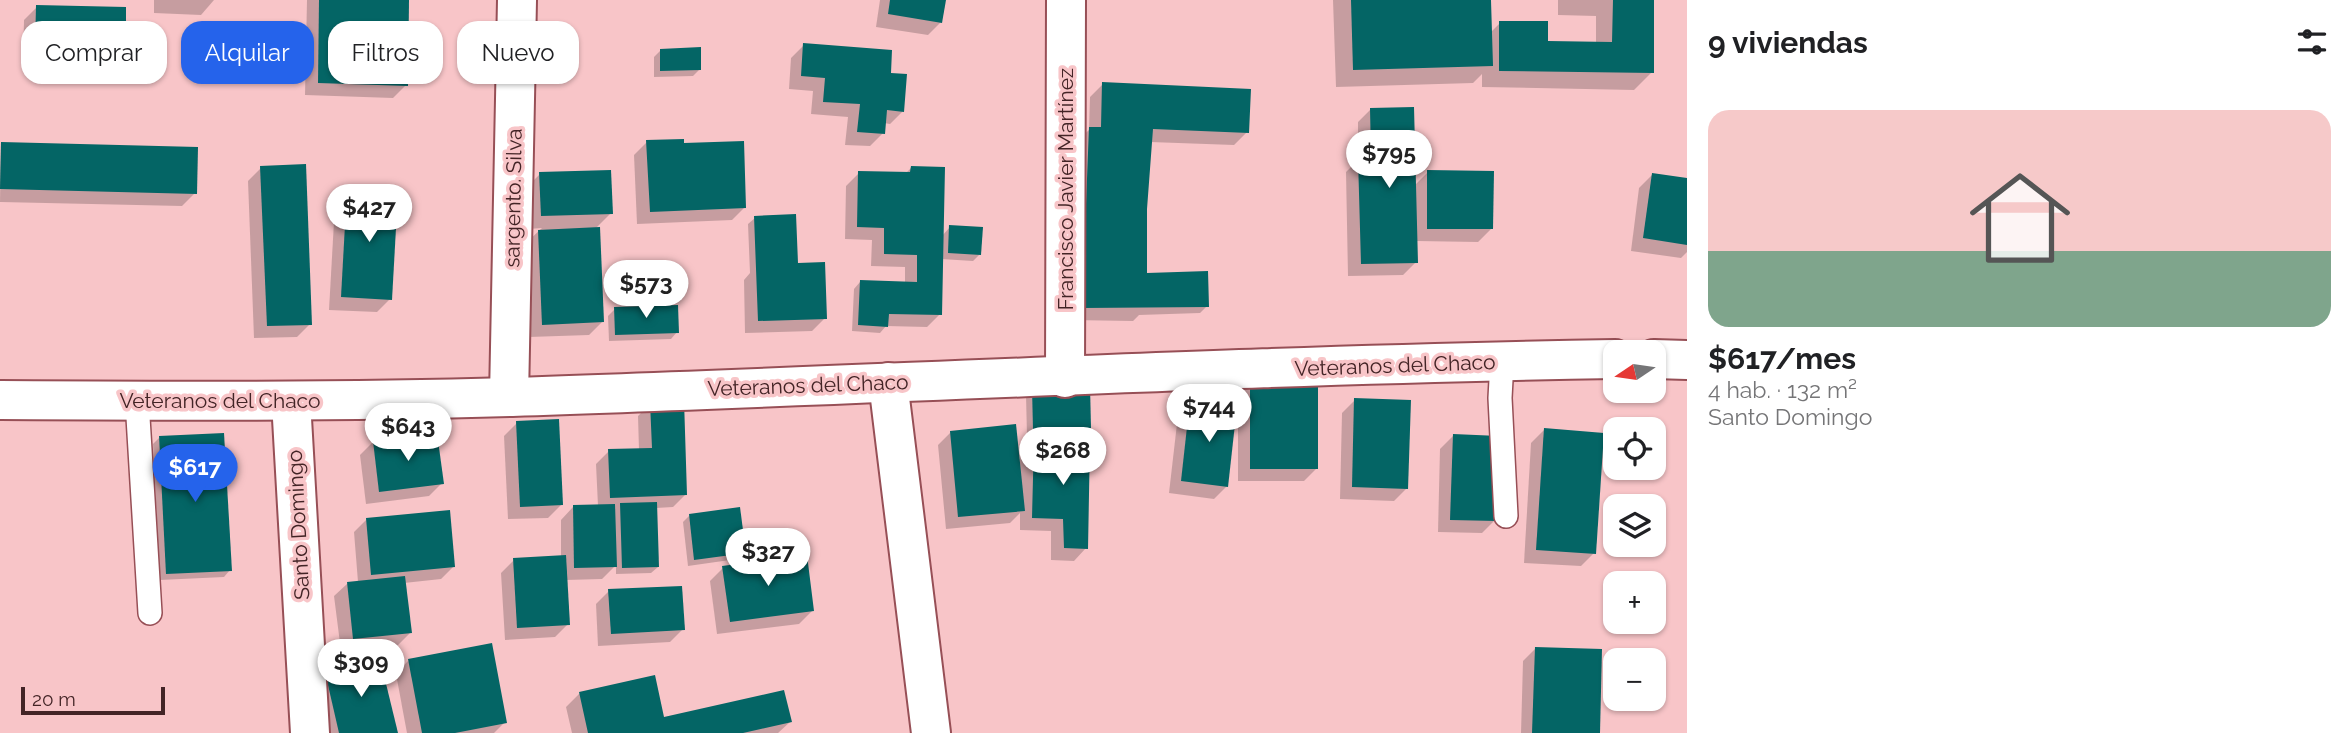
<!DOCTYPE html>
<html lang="es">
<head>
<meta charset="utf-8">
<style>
  body { margin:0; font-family:Raleway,sans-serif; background:#f2f2f2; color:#202124; height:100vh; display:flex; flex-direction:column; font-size:26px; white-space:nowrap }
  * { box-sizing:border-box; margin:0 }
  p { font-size:23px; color:#757577 }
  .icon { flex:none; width:38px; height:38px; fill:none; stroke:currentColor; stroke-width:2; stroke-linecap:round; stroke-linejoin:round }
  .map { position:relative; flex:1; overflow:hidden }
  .sheet { display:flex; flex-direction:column; background:#fff; width:665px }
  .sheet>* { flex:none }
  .top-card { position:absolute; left:21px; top:21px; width:665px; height:63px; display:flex; gap:14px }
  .needle { width:46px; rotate:257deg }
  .buttons { position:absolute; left:1603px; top:340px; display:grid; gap:14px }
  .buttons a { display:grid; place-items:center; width:63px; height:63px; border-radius:14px; background:#fff; box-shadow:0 2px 5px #0004; font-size:35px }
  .scale { position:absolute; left:21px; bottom:18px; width:144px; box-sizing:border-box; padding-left:7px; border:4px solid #432426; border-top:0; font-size:19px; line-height:24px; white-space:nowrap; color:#432426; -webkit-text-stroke:5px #f8c5c8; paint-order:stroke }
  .price { position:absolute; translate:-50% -60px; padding:0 16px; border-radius:24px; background:#fff; color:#222; font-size:23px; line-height:46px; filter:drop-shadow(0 2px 4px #0008) }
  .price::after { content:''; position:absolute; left:50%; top:42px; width:21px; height:16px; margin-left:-10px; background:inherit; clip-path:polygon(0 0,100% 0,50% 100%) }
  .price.active { background:#2563eb; color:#fff }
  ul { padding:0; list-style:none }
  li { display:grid; align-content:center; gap:14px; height:371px; padding:0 21px }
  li+li { border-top:2px solid #e0e0e0 }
  li span { display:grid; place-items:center; height:217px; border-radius:21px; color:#555 }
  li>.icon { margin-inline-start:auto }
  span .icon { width:126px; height:126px; fill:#fffc; stroke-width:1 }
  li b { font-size:30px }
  h2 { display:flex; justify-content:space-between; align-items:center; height:84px; padding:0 21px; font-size:30px }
  .chip { padding:0 24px; border-radius:21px; background:#fff; box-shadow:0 2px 5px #0004; font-size:24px; line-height:63px }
  .chip.active { background:#2563eb; color:#fff }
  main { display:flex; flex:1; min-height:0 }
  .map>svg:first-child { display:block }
  .shadow { fill:#0003 }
  .building { fill:#046565 }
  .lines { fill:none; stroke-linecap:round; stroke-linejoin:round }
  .service-casing { stroke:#974f56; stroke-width:26 }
  .minor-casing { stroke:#974f56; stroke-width:42 }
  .tertiary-casing { stroke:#974f56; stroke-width:42 }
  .service { stroke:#fff; stroke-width:23 }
  .minor { stroke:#fff; stroke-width:38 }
  .tertiary { stroke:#fff; stroke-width:38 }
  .labels { text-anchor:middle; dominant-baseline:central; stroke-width:7; stroke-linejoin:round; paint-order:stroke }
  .street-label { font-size:21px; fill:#432426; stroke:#f8c5c8 }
</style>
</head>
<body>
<main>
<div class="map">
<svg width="1687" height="733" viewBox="0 0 1687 733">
  <rect width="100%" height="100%" fill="#f8c5c8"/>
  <g class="shadow">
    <path d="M154,0H214L201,15L154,13Z"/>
    <path d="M307,0H407L406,85L393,98L305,95Z"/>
    <path d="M880,0H944L941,22L928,35L876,27Z"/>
    <path d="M1333,0H1489L1490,33L1500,23L1546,42L1596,44V16L1558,15V0H1652V72L1634,90L1482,87V74L1473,83L1336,87Z"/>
    <path d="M37,7L124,53L111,66L23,63L24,20Z"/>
    <path d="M804,45L889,74L903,111L890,124L884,123L883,133L870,146L845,145L848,117L811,114L813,91L789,89L791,58Z"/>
    <path d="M661,50L700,69L693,76L654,77V57Z"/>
    <path d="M1103,84L1247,132L1234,145L1150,142L1145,209L1146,275L1207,306L1200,313L1139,315L1133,321L1070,320L1077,141L1089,130L1090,97Z"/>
    <path d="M1371,109L1414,186L1428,172L1491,229L1478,242L1416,241V262L1403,275L1348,276L1346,172L1358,160V122Z"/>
    <path d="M647,142L682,144L745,207L732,220L637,224L634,155Z"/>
    <path d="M1,144L195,193L182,206L0,202Z"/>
    <path d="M261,168L310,324L297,337L254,338L248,181Z"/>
    <path d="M911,168L942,236L950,227L980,254L973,261L941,259L940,314L927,327L886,326L880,333L852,331L854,289L860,282L905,284V267L871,266L872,240L845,239L846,186L859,173L905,174Z"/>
    <path d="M540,174L611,213L595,229L602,322L589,335L529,337L525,244L542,228L529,229L527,187Z"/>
    <path d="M1652,175L1687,180V252L1681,258L1631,251L1639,188Z"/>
    <path d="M348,191L390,299L377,312L329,310L335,204Z"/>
    <path d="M755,218L796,265L825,318L812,331L745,333L744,280L750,273L748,224Z"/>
    <path d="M615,309L677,332L671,339L609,341L608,316Z"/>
    <path d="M1251,384L1317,468L1304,481H1238V397Z"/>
    <path d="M1033,388L1090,428L1083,434L1027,436L1026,395Z"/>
    <path d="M1355,400L1407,488L1394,501L1340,499L1342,413Z"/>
    <path d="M1191,402L1227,486L1214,499L1169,493L1178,415Z"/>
    <path d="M651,403L686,494L673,507L656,508L658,567L651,573L616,574V565L602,579L566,580L568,624L555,637L505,640L501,573L514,560L561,557V520L573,507L598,506L596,464L609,451L639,450L638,416Z"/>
    <path d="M517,423L561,505L548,518L508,519L504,436Z"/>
    <path d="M1544,430L1594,553L1581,566L1524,563L1531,443Z"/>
    <path d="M951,432L1019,466L1021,454L1034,441L1086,548L1074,561L1051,560V531L1020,530V513L1010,523L946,529L938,445Z"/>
    <path d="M1453,436L1495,520L1482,533L1438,532L1440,449Z"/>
    <path d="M159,438L230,570L224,577L160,580L153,444Z"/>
    <path d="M373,442L442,483L429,496L366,504L360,455Z"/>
    <path d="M689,516L744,553L737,559L688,566L683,522Z"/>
    <path d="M367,519L454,566L441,579L404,583L410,633L397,646L341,651L334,596L347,584L358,582L354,532Z"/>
    <path d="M723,568L812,611L799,624L717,634L710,581Z"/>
    <path d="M609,591L683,629L670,642L598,646L596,604Z"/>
    <path d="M1536,648L1598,733H1521L1523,661Z"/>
    <path d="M408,661L505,722L494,733H407L396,674Z"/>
    <path d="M326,673L396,733H324Z"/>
    <path d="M654,677L662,719L790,722L778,733H572L566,707L579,694Z"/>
  </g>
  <g class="building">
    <path d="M319,0H409L408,86L318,83Z"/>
    <path d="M890,0H946L942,23L888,14Z"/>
    <path d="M1351,0H1491L1493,66L1353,70Z"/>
    <path d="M1613,0H1654V73L1499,71V21H1548V41L1612,42Z"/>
    <path d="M36,5L126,7V54L35,51Z"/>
    <path d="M803,43L892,50L891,73L907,74L904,112L887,110L885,134L857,132L860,104L823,102L825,78L801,76Z"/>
    <path d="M701,47V70L660,71V49Z"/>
    <path d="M1102,82L1251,89L1249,133L1153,129L1147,209V273L1208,271L1209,307L1082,308L1089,127H1101Z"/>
    <path d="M1414,107L1418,263L1361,264L1358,158L1371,157L1370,108Z"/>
    <path d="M684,139V143L744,141L746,208L650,212L646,140Z"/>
    <path d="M1,142L198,147L197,194L0,189Z"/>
    <path d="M306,164L312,325L267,326L260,166Z"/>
    <path d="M911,166L945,167L942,315L889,314L888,327L858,325L860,280L917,282V255L884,254V228L857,227L858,171L910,172Z"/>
    <path d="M611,170L613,214L541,216L539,172Z"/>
    <path d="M1427,170L1494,171L1493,229H1427Z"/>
    <path d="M1652,173L1687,178V245L1643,238Z"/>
    <path d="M347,189L398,192L392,300L341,297Z"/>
    <path d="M796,214L798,263L825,262L827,319L758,321L754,216Z"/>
    <path d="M949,225L983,227L981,255L948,253Z"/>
    <path d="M600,227L604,322L542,325L538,230Z"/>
    <path d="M678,305L679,333L615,335L614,307Z"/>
    <path d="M1250,382L1318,383V469H1250Z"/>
    <path d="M1090,385L1091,428L1033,430L1032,387Z"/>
    <path d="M1354,398L1411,400L1408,489L1352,487Z"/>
    <path d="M684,400L687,495L610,498L608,449L652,448L650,402Z"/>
    <path d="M1190,400L1237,406L1228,487L1181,481Z"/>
    <path d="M559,419L563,505L520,507L516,421Z"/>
    <path d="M1016,424L1025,511L958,517L950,431Z"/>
    <path d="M1544,428L1604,433L1596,554L1536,550Z"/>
    <path d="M224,433L232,571L166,574L159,436Z"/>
    <path d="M437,433L444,484L379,492L373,441Z"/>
    <path d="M1453,434L1499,436L1497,521L1450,520Z"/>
    <path d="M1034,439L1090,440L1088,549L1064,548L1063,519L1032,518Z"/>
    <path d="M657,502L659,567L622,568L620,503Z"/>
    <path d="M615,504L617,567L574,568L573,505Z"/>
    <path d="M740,507L746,553L694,560L689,514Z"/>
    <path d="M450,510L455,567L371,575L366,518Z"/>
    <path d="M566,555L570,625L517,628L513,558Z"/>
    <path d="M807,555L814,611L730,622L722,566Z"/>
    <path d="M405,576L412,633L353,639L347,582Z"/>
    <path d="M682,586L685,630L611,634L608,589Z"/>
    <path d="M492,643L507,723L455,733H422L408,659Z"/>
    <path d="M1535,647L1602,649L1600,733H1532Z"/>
    <path d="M380,659L398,733H339L325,672Z"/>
    <path d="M655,675L664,717L784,690L792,722L743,733H588L579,692Z"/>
  </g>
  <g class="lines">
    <g class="service-casing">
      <g id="service">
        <path d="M1502,361L1500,398L1506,516"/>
        <path d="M137,401L150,613"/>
      </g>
    </g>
    <g class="minor-casing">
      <g id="minor">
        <path d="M1065,378L1066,0"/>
        <path d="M888,382L931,733"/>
        <path d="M509,397L517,0"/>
      </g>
    </g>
    <g class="tertiary-casing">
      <g id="tertiary">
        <path d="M1654,359L1687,360"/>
        <path d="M0,400C171,401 341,402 512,397C879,385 1247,365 1615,359"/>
        <path d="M291,401L310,733"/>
      </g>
    </g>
    <use href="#service" class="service"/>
    <use href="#minor" class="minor"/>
    <use href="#tertiary" class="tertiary"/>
  </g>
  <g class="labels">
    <g class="street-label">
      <text transform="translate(1065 189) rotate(-90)">Francisco Javier Martínez</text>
      <text transform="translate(513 198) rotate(-89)">sargento. Silva</text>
      <text transform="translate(1395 365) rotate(-2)">Veteranos del Chaco</text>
      <text transform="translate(808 385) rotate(-2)">Veteranos del Chaco</text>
      <text x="220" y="400">Veteranos del Chaco</text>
      <text transform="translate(298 525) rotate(-93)">Santo Domingo</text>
    </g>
  </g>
</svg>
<div class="buttons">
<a><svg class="needle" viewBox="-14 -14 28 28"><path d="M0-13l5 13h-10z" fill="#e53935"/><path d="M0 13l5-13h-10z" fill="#757577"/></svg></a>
<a><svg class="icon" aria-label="locate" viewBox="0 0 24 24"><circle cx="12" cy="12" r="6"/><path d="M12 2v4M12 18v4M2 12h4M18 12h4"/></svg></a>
<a><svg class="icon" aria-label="layers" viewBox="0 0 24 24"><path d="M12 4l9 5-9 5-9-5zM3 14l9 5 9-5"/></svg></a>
<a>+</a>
<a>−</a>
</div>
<div class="scale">20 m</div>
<b class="price" style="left:1389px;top:190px">$795</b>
<b class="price" style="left:369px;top:244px">$427</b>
<b class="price" style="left:646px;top:320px">$573</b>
<b class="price" style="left:1209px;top:444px">$744</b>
<b class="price" style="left:408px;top:463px">$643</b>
<b class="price" style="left:1063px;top:487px">$268</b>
<b class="price active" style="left:195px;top:504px">$617</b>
<b class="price" style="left:768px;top:588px">$327</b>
<b class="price" style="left:361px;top:699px">$309</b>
<div class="top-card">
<a class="chip">Comprar</a>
<a class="chip active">Alquilar</a>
<a class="chip">Filtros</a>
<a class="chip">Nuevo</a>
</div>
</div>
<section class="sheet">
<h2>9 viviendas<svg class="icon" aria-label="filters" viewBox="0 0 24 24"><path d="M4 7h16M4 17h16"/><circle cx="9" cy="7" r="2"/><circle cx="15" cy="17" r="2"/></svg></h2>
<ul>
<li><span style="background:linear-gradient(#f6c9c9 65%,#7fa58c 0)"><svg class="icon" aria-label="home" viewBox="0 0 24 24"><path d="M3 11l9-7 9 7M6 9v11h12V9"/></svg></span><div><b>$617/mes</b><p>4 hab. · 132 m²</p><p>Santo Domingo</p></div></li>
</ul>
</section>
</main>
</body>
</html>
